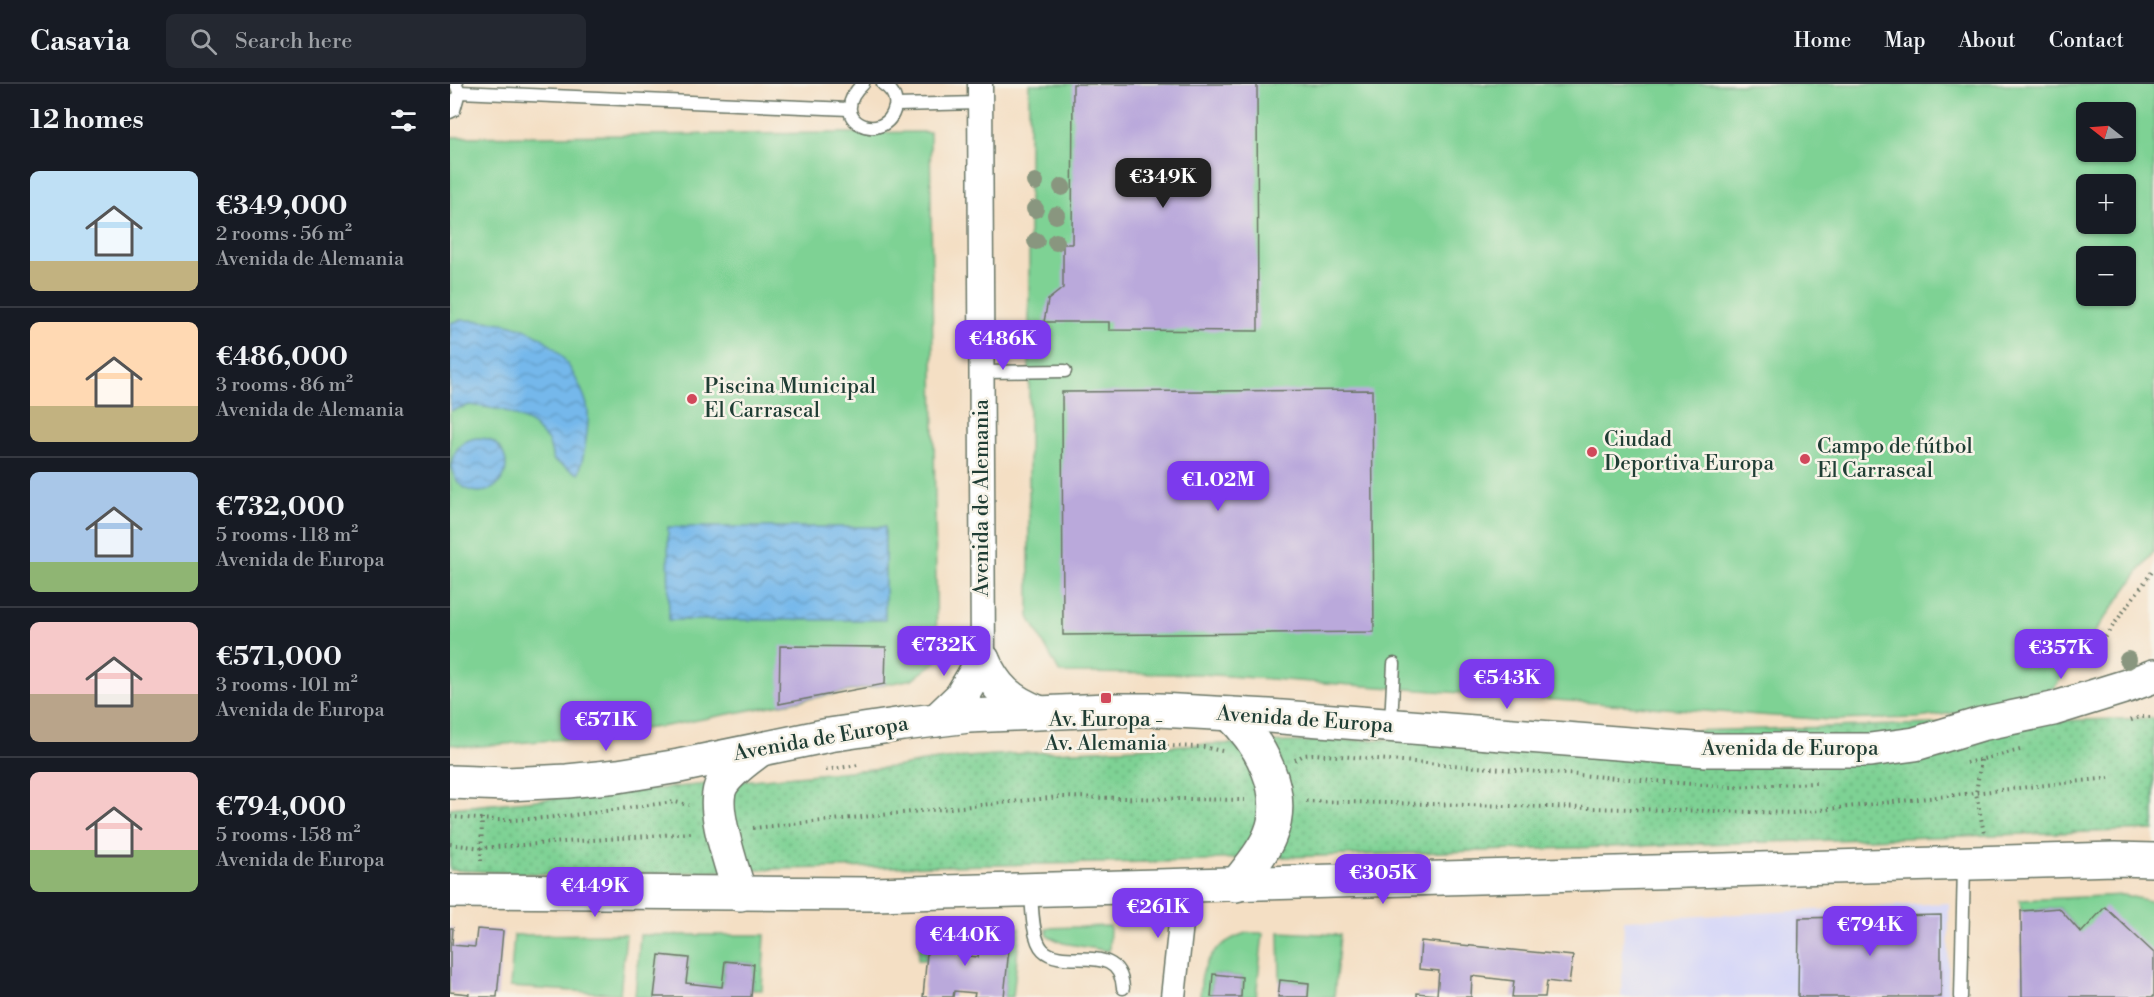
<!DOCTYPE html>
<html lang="en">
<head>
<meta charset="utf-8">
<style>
  body { margin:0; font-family:"Libre Bodoni",serif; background:#242831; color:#f1f3f6; height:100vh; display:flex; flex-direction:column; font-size:22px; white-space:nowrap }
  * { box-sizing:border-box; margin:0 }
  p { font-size:20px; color:#9ea1a6 }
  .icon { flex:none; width:33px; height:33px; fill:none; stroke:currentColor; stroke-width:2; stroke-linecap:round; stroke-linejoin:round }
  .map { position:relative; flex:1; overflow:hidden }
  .drawer { display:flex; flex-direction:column; background:#171b24; width:450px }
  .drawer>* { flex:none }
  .needle { width:39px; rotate:287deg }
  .buttons { position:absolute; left:1626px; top:18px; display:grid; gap:12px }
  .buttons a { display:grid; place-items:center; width:60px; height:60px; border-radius:9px; background:#171b24; box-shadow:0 2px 4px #0004; font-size:30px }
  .price { position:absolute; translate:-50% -51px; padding:0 14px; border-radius:12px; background:#7c3aed; color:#fff; font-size:20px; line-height:39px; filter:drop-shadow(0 2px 3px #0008) }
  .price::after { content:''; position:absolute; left:50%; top:36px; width:18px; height:14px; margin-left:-9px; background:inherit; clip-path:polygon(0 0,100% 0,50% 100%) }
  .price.current { background:#222; color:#fff }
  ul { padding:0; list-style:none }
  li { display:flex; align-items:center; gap:18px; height:150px; padding:0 30px }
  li+li { border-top:2px solid #363941 }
  li span { display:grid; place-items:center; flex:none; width:168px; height:120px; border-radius:9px; color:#555 }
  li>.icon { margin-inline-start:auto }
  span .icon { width:72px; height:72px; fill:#fffc; stroke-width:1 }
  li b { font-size:26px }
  h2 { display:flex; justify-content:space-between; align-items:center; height:72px; padding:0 30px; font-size:26px }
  header { display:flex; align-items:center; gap:36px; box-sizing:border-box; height:84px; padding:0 30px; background:#171b24; border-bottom:2px solid #363941 }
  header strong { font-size:28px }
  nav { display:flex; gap:33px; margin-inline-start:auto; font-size:21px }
  .search { width:420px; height:54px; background:#242831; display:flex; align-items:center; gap:15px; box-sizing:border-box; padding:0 21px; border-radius:9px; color:#9ea1a6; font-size:22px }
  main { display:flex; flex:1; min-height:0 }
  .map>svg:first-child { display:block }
  .built { fill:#d6d7f8 }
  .park { fill:url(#park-dots); stroke:#4e8864; stroke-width:1.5 }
  .garden { fill:#7ed294; stroke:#4e8864; stroke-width:1.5; fill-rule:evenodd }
  .water { fill:url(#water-waves); stroke:#4a7a90; stroke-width:1.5 }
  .building { fill:#baa9db }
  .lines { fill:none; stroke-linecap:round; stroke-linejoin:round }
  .lane-casing { stroke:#6a7666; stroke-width:15 }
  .street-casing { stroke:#6a7666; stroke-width:27 }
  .secondary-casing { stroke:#6a7666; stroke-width:36 }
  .path { stroke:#6a7666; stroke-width:4; stroke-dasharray:1.5 4.5; stroke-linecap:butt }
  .lane { stroke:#fff; stroke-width:12 }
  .street { stroke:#fff; stroke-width:24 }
  .secondary { stroke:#fff; stroke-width:33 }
  .tree { fill:#89967f }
  .poi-dot { fill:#d1495b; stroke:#f7f3e8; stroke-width:2 }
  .labels { text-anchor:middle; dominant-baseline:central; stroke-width:5; stroke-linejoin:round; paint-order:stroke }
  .poi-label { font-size:21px; fill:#1f3d34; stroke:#f7f3e8; text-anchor:start }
  .street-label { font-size:21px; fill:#1f3d34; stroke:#f7f3e8 }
</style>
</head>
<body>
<header>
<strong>Casavia</strong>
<div class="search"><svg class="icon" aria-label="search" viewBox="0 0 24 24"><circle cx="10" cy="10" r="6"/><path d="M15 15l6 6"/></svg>Search here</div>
<nav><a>Home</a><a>Map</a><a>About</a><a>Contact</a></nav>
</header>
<main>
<section class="drawer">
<h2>12 homes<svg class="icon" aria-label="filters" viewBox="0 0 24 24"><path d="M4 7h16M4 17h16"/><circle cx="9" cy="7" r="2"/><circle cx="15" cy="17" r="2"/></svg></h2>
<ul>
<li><span style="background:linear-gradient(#bfe0f5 75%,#c2b280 0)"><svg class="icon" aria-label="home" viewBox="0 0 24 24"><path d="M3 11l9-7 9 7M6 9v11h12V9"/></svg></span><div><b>€349,000</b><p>2 rooms · 56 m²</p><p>Avenida de Alemania</p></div></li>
<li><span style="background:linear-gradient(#ffd9b3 70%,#c2b280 0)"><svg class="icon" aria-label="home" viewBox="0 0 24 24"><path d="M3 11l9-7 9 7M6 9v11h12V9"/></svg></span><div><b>€486,000</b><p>3 rooms · 86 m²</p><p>Avenida de Alemania</p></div></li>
<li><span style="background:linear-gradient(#a9c7e8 75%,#8fb573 0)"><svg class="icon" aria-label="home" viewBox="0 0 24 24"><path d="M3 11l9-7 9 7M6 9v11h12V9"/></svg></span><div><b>€732,000</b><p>5 rooms · 118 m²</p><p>Avenida de Europa</p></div></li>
<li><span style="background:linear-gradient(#f6c9c9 60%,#b9a48a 0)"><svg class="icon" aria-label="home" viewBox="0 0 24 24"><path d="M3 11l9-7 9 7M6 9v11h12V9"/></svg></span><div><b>€571,000</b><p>3 rooms · 101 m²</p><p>Avenida de Europa</p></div></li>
<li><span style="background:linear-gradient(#f6c9c9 65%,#8fb573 0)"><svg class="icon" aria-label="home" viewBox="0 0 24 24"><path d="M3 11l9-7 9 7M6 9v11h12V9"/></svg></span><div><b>€794,000</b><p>5 rooms · 158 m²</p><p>Avenida de Europa</p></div></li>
</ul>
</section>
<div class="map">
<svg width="1704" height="913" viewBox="0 0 1704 913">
  <defs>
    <pattern id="park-dots" width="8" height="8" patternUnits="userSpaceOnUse" patternTransform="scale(1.5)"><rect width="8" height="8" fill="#7ed294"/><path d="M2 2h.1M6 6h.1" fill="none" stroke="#67ac7a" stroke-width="1.8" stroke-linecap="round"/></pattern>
    <pattern id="water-waves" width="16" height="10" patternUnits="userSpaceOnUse" patternTransform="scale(1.5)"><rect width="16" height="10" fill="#75b8eb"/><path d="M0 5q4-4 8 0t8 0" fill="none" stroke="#5f97bf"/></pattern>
  </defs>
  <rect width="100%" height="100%" fill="#f7f3e8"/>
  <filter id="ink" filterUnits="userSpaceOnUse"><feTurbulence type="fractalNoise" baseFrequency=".0167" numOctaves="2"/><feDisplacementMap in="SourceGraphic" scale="12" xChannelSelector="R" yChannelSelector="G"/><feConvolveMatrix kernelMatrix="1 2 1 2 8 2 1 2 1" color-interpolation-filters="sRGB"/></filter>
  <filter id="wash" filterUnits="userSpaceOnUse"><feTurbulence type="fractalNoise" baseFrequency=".008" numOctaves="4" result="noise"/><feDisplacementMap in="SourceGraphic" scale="24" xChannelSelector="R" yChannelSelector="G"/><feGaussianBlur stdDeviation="1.35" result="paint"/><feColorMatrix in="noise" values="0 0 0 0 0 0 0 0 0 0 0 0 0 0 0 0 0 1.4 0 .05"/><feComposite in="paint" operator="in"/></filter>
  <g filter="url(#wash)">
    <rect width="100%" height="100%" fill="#f4dfc4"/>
    <path class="built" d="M1499,819L1498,913H1171L1174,836Z"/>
    <path class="park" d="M1704,634V746L767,775L756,777L327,785L142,792L0,786V724L443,683C465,680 486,675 508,674C583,667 659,667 734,661Z"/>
    <g class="garden">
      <path d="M579,0H1704V467L1604,604L1511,628L1468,634L1379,636L751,590L610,589L579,533ZM1636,28H1676V68H1636ZM1636,100H1676V140H1636ZM1636,172H1676V212H1636Z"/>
      <path d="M480,48L487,577L463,595L216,642L116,655L18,663L0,660V53Z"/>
      <path d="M1674,811L1704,818V869L1631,849L1609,824L1571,827L1570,816Z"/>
      <path d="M472,840L570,844L563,913H554L560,855L479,847L476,876H468Z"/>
      <path d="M660,842L659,867L613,859L598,852L596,844Z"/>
      <path d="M829,848L890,851L884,913H858L859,899L830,896Z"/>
      <path d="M796,849H813L806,913H791L792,893L763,890L761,913H750C751,904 750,892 754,885C762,865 777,855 796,849Z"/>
      <path d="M176,850L170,910L60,903L64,851Z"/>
      <path d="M190,851H315L312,906H302L304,880L275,877L272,903L236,899L239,874L209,871L204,913H185Z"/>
    </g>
    <g class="water">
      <path d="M10,236C62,237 99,243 125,293C130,302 137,316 138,327C139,348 134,370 129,390L104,377L98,357L81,339L53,326L20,321L0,327V239Z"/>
      <circle cx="29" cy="381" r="27"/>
      <path d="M218,443H435V536H219Z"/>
    </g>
    <g id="blocks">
      <g class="building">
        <path d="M623,0H807L808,247L659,246V238H594L598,216L613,204V160H622Z"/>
        <path d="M922,306L924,548L613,551L612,308Z"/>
        <path d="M330,562L436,563L435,600L329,620Z"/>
        <path d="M1655,823L1704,869V913H1572L1571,827L1609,824L1631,849Z"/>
        <path d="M1491,831V913H1348L1349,834Z"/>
        <path d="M0,844H3L2,861L25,863L27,845L53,847L47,913H18L19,910L0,908Z"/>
        <path d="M479,847L509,850L507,871L528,873L530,853L560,855L554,913H524L525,909L504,907L503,913H473Z"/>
        <path d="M971,857L1123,872L1119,900L1097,897L1095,913H1062L1064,897L1022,892L1021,913H967V909L987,911L989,887L969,885Z"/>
        <path d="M209,871L239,874L236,899L272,903L275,877L304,880L301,913H204Z"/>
        <path d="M763,890L792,893L791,913H761Z"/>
        <path d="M830,896L859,899L858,913H828Z"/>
      </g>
    </g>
  </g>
  <g filter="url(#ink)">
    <use href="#blocks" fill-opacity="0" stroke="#6a7666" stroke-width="1.5"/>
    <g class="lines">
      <g class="lane-casing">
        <g id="lane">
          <path d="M413,0C373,37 436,63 445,23C447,13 442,6 433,0"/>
          <path d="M9,8L399,25"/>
          <path d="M446,21L530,19"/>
          <path d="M0,28L4,26L9,8L6,0"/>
          <path d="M532,288L615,287"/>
          <path d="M941,639L944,580"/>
          <path d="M581,807C582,823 582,855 593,866C614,887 670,856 673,904"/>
          <path d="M1511,913L1514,781"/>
        </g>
      </g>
      <g class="street-casing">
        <g id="street">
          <path d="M530,0L533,576"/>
          <path d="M723,913L735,802"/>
        </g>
      </g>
      <g class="secondary-casing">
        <g id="secondary">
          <path d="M533,576C545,604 560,617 588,628"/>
          <path d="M780,630C810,659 838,708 820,751C813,769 798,785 786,801"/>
          <path d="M487,636L511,613L533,576"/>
          <path d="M0,698L57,700L117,697L168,692L229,682L379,651L453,640L519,632L657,626H709L819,632L1257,666H1420L1465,660L1531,640L1603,625L1677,602L1704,592"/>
          <path d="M0,807L424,810L1665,775L1704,776"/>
          <path d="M290,810C283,785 259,722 272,700C281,686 298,675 311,665"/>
        </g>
      </g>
      <g class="path">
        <path d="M1634,582L1704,485"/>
        <path d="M1681,636L1690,633H1704"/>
        <path d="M639,660L753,663L772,667"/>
        <path d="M845,676L854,671L863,670L1280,703L1366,699"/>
        <path d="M1531,676L1526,709L1534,749"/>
        <path d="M1516,679L1570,666"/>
        <path d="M376,686L408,681"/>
        <path d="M856,717L1343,729L1659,694"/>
        <path d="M0,733C18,734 37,736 55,736C113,735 169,724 225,718L239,721"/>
        <path d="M303,744L610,713L795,716"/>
        <path d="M0,760L31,764L241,749"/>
        <path d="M31,777L32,734"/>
      </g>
      <use href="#lane" class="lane"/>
      <use href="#street" class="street"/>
      <use href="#secondary" class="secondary"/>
    </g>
    <g class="tree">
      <circle cx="585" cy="98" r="9"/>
      <circle cx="612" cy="103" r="9"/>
      <circle cx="585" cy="125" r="9"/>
      <circle cx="606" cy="131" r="9"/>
      <circle cx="586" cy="157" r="9"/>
      <circle cx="606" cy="158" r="9"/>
      <circle cx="1678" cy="576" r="9"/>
    </g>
  </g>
  <g class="poi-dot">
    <circle cx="242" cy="315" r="6"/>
    <circle cx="1142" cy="368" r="6"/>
    <circle cx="1355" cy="375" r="6"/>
    <rect x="650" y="608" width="12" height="12" rx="3"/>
  </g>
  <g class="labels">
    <g class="poi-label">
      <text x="254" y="303">Piscina Municipal<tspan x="254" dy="24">El Carrascal</tspan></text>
      <text x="1154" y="356">Ciudad<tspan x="1154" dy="24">Deportiva Europa</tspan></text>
      <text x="1367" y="363">Campo de fútbol<tspan x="1367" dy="24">El Carrascal</tspan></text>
      <text x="656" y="636" text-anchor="middle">Av. Europa -<tspan x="656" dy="24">Av. Alemania</tspan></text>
    </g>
    <g class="street-label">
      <text transform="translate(532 414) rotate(-90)">Avenida de Alemania</text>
      <text transform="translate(855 636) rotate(4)">Avenida de Europa</text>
      <text transform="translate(371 655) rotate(-10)">Avenida de Europa</text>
      <text x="1340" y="665">Avenida de Europa</text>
    </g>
  </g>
</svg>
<div class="buttons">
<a><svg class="needle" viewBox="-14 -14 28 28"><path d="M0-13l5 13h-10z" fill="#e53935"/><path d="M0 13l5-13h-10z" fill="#9ea1a6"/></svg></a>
<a>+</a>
<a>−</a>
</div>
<b class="price current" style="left:713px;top:125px">€349K</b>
<b class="price" style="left:553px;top:287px">€486K</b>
<b class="price" style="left:768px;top:428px">€1.02M</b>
<b class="price" style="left:494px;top:593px">€732K</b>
<b class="price" style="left:1611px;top:596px">€357K</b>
<b class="price" style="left:1057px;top:626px">€543K</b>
<b class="price" style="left:156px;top:668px">€571K</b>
<b class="price" style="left:933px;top:821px">€305K</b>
<b class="price" style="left:145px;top:834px">€449K</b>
<b class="price" style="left:708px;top:855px">€261K</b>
<b class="price" style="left:1420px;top:873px">€794K</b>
<b class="price" style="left:515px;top:883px">€440K</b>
</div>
</main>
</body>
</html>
